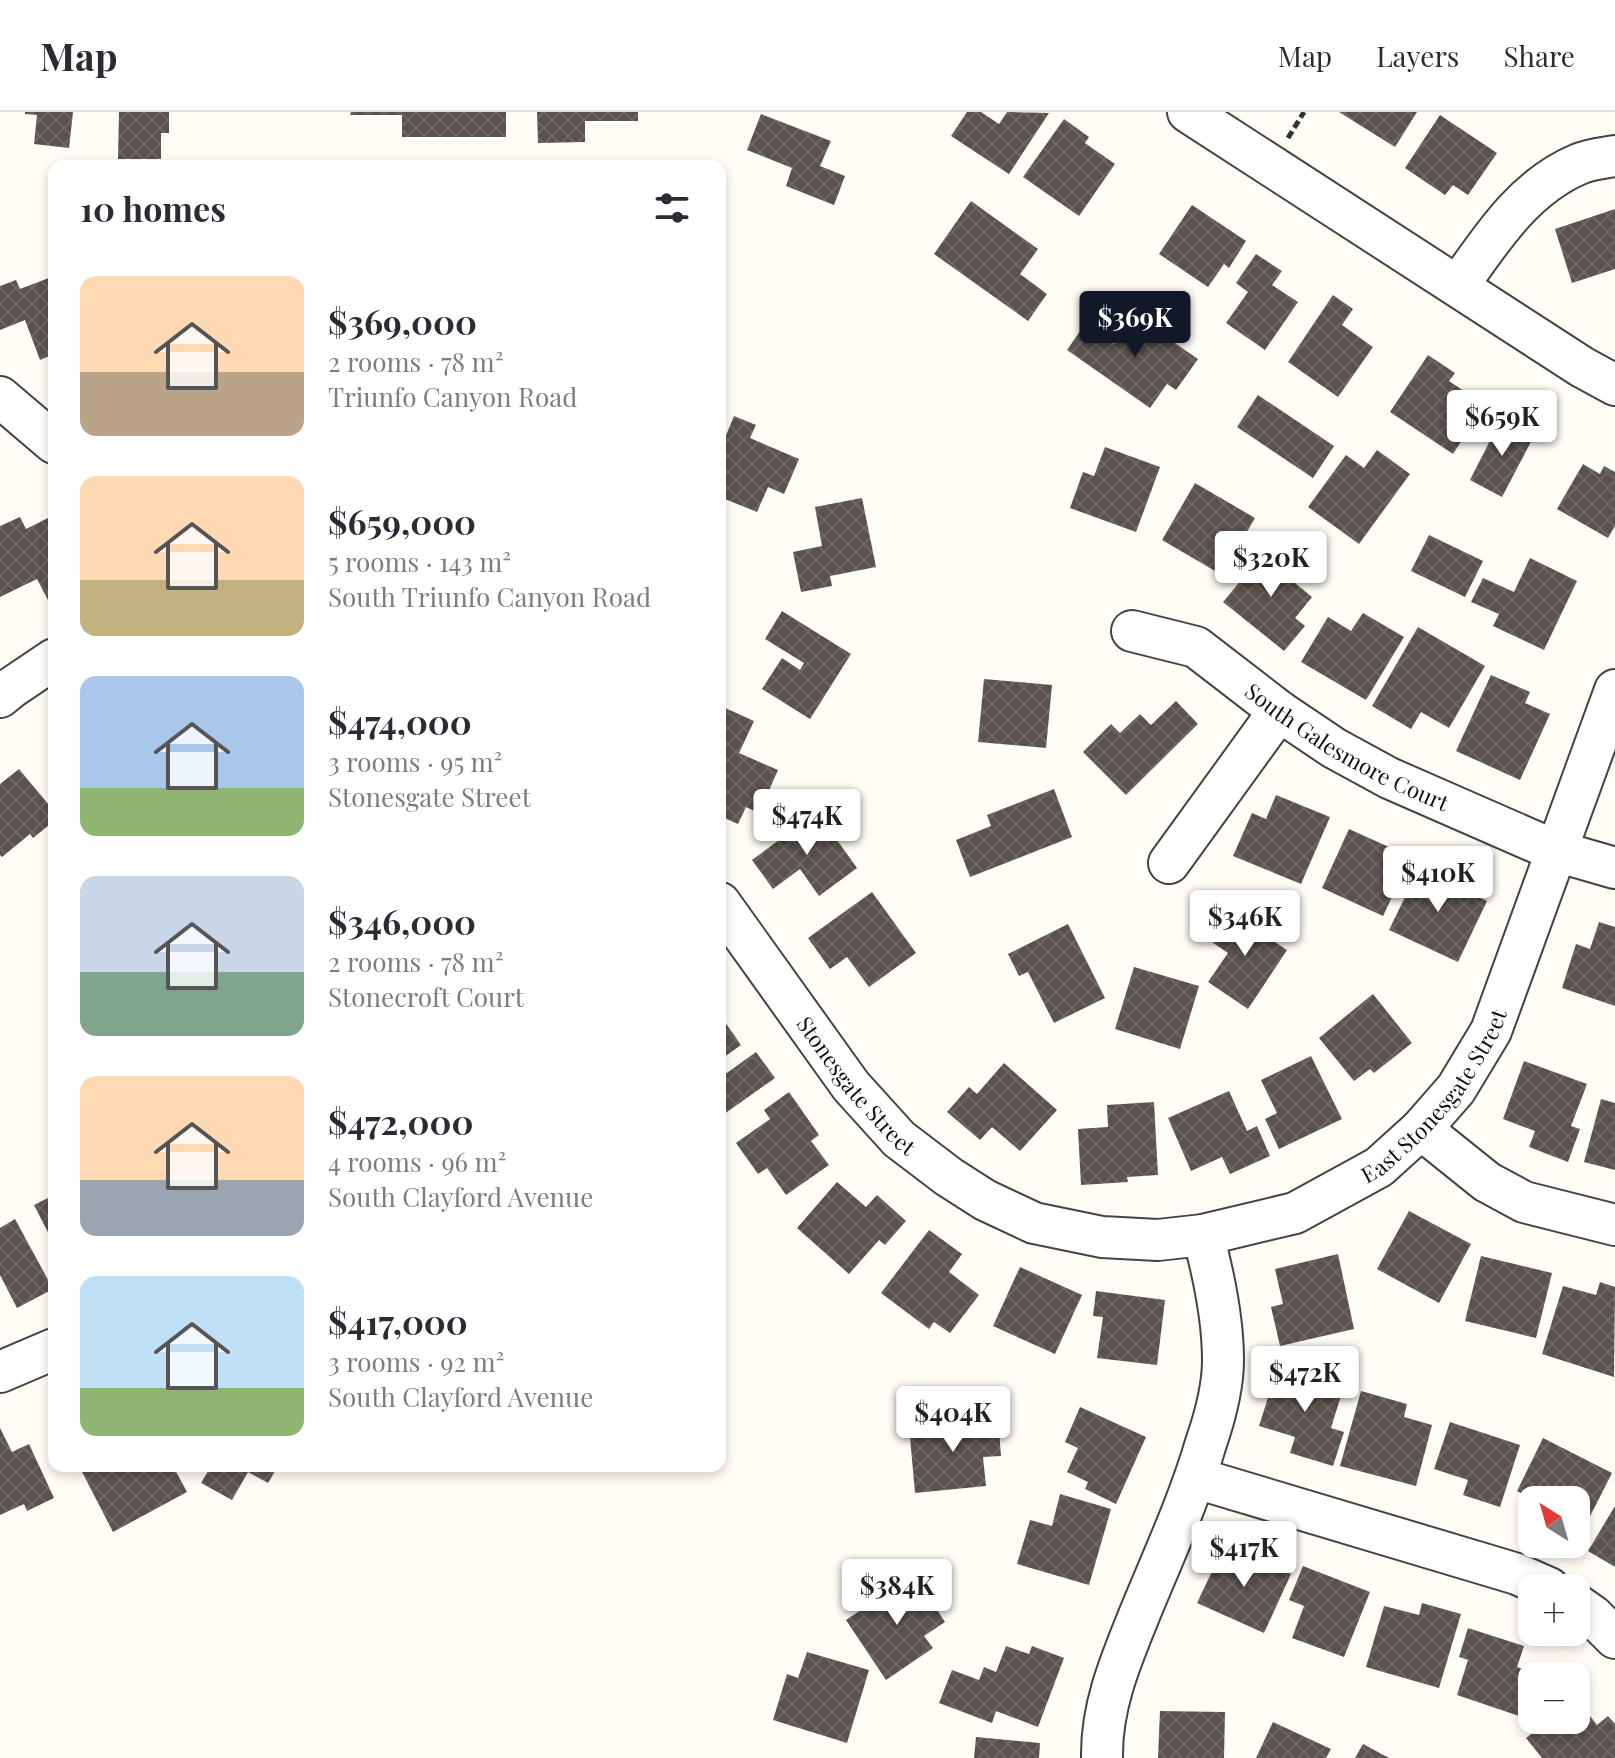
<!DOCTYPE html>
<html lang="en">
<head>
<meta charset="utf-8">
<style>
  body { margin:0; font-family:"Playfair Display",serif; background:#f7f7f7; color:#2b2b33; height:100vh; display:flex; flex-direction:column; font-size:30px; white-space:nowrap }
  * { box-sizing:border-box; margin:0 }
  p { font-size:26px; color:#7c7c81 }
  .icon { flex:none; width:44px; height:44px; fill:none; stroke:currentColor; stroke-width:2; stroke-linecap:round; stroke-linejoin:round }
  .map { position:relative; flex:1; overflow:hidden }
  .panel { position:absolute; left:48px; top:48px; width:678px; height:1312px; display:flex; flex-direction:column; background:#fff; border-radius:16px; box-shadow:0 4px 12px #0003 }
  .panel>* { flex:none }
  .needle { width:52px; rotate:323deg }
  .controls { position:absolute; left:1518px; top:1374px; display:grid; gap:16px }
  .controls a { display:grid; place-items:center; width:72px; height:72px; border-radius:16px; background:#fff; box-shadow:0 4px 12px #0003; font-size:40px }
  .price { position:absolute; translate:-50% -68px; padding:0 18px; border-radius:8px; background:#fff; color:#222; font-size:26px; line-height:52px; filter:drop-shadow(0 2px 4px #0008) }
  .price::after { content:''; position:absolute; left:50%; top:48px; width:24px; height:18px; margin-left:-12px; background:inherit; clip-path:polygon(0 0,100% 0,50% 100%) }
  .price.on { background:#111827; color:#fff }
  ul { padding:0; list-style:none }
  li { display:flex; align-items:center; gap:24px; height:200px; padding:0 32px }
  li span { display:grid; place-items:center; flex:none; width:224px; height:160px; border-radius:16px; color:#555 }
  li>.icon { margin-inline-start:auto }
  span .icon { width:96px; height:96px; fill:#fffc; stroke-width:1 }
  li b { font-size:34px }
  h2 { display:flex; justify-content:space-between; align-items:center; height:96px; padding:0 32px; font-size:34px }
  header { display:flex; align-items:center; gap:48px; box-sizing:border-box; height:112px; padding:0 40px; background:#fff; border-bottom:2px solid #e1e1e2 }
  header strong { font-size:38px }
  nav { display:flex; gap:44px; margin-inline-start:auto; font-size:28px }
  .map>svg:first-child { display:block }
  .building { fill:url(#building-cross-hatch) }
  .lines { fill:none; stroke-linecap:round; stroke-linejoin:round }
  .minor-casing { stroke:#444; stroke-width:44 }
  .path { stroke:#333; stroke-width:5; stroke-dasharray:8 4; stroke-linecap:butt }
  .minor { stroke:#fff; stroke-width:40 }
  .labels { text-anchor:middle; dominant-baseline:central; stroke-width:8; stroke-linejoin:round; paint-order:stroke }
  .street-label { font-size:22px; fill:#111; stroke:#fff }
</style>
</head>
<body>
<header>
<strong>Map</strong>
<nav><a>Map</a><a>Layers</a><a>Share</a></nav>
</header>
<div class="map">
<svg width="1615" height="1646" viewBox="0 0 1615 1646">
  <defs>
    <pattern id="building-cross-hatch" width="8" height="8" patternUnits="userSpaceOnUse" patternTransform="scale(2)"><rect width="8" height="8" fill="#5a524d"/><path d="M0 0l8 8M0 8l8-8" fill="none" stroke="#6d6662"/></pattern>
  </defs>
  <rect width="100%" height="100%" fill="#fffdf5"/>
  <g class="building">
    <path d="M25,0H73L69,36L34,32L37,3L25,2Z"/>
    <path d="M119,0H169V21H161V47H118Z"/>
    <path d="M351,0H506V25H402V3H350Z"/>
    <path d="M537,0H638V9H585V30L538,31Z"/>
    <path d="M967,0H981L999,12L1007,0L1049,1L1009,62L951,24Z"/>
    <path d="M1339,0H1417L1395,35Z"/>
    <path d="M761,2L831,29L820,54L845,64L834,93L786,74L792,56L747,38Z"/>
    <path d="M1440,3L1497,41L1468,83L1453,73L1445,83L1405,56Z"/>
    <path d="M1064,7L1089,25L1085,31L1115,52L1079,104L1023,65Z"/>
    <path d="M971,89L1038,137L1020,162L1047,182L1028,209L934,142Z"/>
    <path d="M1192,93L1246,129L1229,156L1224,152L1208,175L1159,142Z"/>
    <path d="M1615,97V157L1572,171L1555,117Z"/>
    <path d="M1256,142L1282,159L1272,173L1298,190L1265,238L1226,211L1248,180L1236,171Z"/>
    <path d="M54,164V242L40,248L25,208L0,218V174L16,168L20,177Z"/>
    <path d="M1333,183L1353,197L1342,213L1373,235L1338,285L1288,250Z"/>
    <path d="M1134,203L1198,247L1176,278L1167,272L1150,296L1067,238L1085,212L1114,232Z"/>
    <path d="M1428,243L1455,261L1449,269L1485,293L1453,342L1390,300Z"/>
    <path d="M1258,283L1334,334L1313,366L1237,315Z"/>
    <path d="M734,304L756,313L750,326L799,347L784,382L768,375L757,400L720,385V338Z"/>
    <path d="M1501,307L1534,324L1502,385L1470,368Z"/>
    <path d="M1105,335L1160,355L1136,420L1070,396L1083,360L1094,364Z"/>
    <path d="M1377,338L1410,362L1359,432L1308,395L1346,343L1364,356Z"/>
    <path d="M1583,352L1600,362L1604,354L1615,360V414L1608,426L1557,397Z"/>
    <path d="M1195,371L1255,406L1222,463L1162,428Z"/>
    <path d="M862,386L876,455L830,464L832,474L801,480L793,440L822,434L815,395Z"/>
    <path d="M20,405L26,417L48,406L54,419V487L49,490L37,467L0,485V414Z"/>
    <path d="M1429,423L1483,449L1465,485L1411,459Z"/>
    <path d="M1269,434L1298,458L1290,467L1312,485L1295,506L1305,514L1284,539L1223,490Z"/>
    <path d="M1530,446L1577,469L1544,538L1493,514L1499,502L1471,490L1483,466L1514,480Z"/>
    <path d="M782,499L851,542L810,607L762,577L782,546L800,558L804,551L765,527Z"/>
    <path d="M1363,501L1404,525L1366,588L1301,550L1328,505L1351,519Z"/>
    <path d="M1418,515L1485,554L1449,616L1421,600L1411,617L1372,594Z"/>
    <path d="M1491,563L1530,580L1525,591L1550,602L1520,668L1456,639Z"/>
    <path d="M984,567L1052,573L1046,636L978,630Z"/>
    <path d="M1176,589L1198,612L1126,683L1083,640L1111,612L1120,621L1140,602L1151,613Z"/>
    <path d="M723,595L754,609L739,641L778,658L759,701L746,695L738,712L720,704V603Z"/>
    <path d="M19,657L54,699V709L33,726L30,722L2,745L0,743V672Z"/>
    <path d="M1054,677L1072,725L970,765L956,728L991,714L987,703Z"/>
    <path d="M1276,683L1330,705L1301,772L1233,744L1252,701L1266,707Z"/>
    <path d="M817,700L857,756L819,784L800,757L773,777L752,748Z"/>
    <path d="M1349,717L1411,745L1383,804L1322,776Z"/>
    <path d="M1422,750L1452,765L1449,772L1487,789L1458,850L1389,818Z"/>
    <path d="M872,780L916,841L869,875L847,845L830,857L808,826Z"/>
    <path d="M1237,795L1265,813L1260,820L1287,838L1248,897L1208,870L1228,841L1213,831Z"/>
    <path d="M1599,810L1615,815V894L1562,876L1576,832L1590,837Z"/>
    <path d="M1068,812L1105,886L1054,911L1028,860L1019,864L1008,842Z"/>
    <path d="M1134,855L1199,874L1180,937L1115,917Z"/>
    <path d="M1373,882L1412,931L1374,961L1370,957L1354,969L1319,926Z"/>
    <path d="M720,903L741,933L720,948Z"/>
    <path d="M756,940L775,966L720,1005V957L724,963Z"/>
    <path d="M1311,944L1342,1007L1279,1037L1265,1007L1277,1001L1261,968Z"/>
    <path d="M1524,949L1587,972L1571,1014L1580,1017L1568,1050L1529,1035L1535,1019L1503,1007Z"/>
    <path d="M1004,951L1057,998L1020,1039L992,1015L980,1028L947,1000L969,975L977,982Z"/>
    <path d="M1229,979L1247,1019L1257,1014L1270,1044L1230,1062L1222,1045L1191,1059L1168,1006Z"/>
    <path d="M789,980L819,1023L811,1029L829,1053L786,1083L767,1056L758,1062L736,1031L770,1007L764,998Z"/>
    <path d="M1601,987L1615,991V1058L1584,1050Z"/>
    <path d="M1154,990L1158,1063L1127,1065L1128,1070L1081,1073L1078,1017L1108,1015L1107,993Z"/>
    <path d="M837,1070L866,1095L877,1083L906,1109L885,1133L879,1128L849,1162L797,1116Z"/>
    <path d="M54,1083V1132L34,1093Z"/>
    <path d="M1409,1099L1471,1132L1439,1191L1377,1157Z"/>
    <path d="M15,1107L53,1177L17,1196L0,1163V1116Z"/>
    <path d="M929,1118L962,1142L949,1160L979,1183L950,1221L934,1210L929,1217L881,1181Z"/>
    <path d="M1338,1142L1354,1217L1280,1234L1271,1195L1283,1192L1275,1157Z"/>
    <path d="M1481,1144L1552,1161L1536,1226L1465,1209Z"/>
    <path d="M1020,1155L1082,1183L1055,1242L993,1214Z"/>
    <path d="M1600,1170L1615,1175L1614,1265L1542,1242L1563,1174L1596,1183Z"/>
    <path d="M1096,1179L1165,1188L1157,1253L1097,1246L1103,1205L1093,1204Z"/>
    <path d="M1278,1254L1344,1274L1331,1316L1344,1320L1333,1354L1290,1341L1295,1325L1259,1314Z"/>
    <path d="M1361,1279L1407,1292L1404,1305L1432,1313L1416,1374L1340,1354Z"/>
    <path d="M1080,1295L1146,1325L1116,1392L1085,1377L1088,1370L1067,1360L1078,1336L1065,1330Z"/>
    <path d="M998,1306L1001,1344L983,1345L986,1374L915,1381L909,1314Z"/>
    <path d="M1450,1310L1520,1333L1500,1395L1463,1383L1468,1368L1434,1357Z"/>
    <path d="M0,1316L12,1340L29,1332L54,1386L27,1399L24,1392L0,1403Z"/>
    <path d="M1543,1326L1612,1361L1578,1428L1576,1427V1388H1534L1517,1379Z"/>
    <path d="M79,1354H173L187,1380L113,1420Z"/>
    <path d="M211,1354H278L268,1371L248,1360L232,1388L201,1371Z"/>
    <path d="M1060,1382L1111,1397L1089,1473L1017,1452L1030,1408L1052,1414Z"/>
    <path d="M1615,1394V1455L1588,1439Z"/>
    <path d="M1225,1432L1291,1462L1264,1521L1197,1491Z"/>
    <path d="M1303,1454L1370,1480L1344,1545L1292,1526L1304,1494L1289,1488Z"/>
    <path d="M914,1463L945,1510L924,1524L933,1536L886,1568L846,1508Z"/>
    <path d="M1422,1491L1461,1502L1439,1576L1366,1555L1384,1494L1419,1503Z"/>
    <path d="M1468,1516L1524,1534L1517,1555L1534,1561L1519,1604L1457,1583L1468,1548L1459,1545Z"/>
    <path d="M1006,1534L1029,1542L1032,1534L1064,1546L1038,1615L996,1599L992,1611L939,1591L952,1558L979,1568L984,1555L996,1560Z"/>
    <path d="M807,1540L869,1558L847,1631L773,1608L787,1562L798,1566Z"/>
    <path d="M1576,1586L1597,1613L1608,1604L1615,1612V1646H1542L1526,1626L1548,1608H1576Z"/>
    <path d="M1160,1599L1225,1600L1224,1646H1158Z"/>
    <path d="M1273,1610L1331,1637L1326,1646H1256Z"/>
    <path d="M976,1625L1040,1631L1039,1646H974Z"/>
    <path d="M1363,1632L1389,1646H1355Z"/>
  </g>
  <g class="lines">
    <g class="minor-casing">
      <g id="minor">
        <path d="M1188,0L1582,255L1615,273"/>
        <path d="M1458,174C1491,127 1524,75 1579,52C1590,47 1603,46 1615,44"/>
        <path d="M0,285L54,331"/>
        <path id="s1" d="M1132,519L1196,535L1279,599L1334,636L1389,666L1556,739L1615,756"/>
        <path d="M0,585L11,576L54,547"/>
        <path d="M1169,751L1279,599"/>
        <path id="s2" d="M720,791L851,974L899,1027L949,1065L985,1088L1034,1111L1102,1125L1158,1128L1203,1123L1295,1101L1379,1055L1421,1017L1456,977L1491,919L1615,578"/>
        <path d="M1421,1017L1487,1070L1524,1090L1615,1113"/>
        <path d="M0,1260L54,1237"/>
        <path d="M1196,1366L1517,1462L1549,1476"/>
        <path d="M1576,1492L1593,1504L1615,1526"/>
        <path d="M1102,1646C1101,1594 1121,1548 1140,1501C1163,1445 1189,1389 1206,1331C1215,1305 1223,1277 1223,1248C1223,1206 1214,1164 1203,1123"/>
      </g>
    </g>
    <path class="path" d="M1288,26L1304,0"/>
    <use href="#minor" class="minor"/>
  </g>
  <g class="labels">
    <g class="street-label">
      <text stroke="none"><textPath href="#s1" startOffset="248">South Galesmore Court</textPath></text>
      <text stroke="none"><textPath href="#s2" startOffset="228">Stonesgate Street</textPath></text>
      <text stroke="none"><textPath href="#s2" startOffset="908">East Stonesgate Street</textPath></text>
    </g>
  </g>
</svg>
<div class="controls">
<a><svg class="needle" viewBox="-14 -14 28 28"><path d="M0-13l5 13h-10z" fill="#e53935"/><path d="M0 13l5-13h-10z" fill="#7c7c81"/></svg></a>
<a>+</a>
<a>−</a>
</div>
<b class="price on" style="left:1135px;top:247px">$369K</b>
<b class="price" style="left:1502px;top:346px">$659K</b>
<b class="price" style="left:1271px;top:487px">$320K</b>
<b class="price" style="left:807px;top:745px">$474K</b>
<b class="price" style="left:1438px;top:802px">$410K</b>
<b class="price" style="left:1245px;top:846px">$346K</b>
<b class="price" style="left:1305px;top:1302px">$472K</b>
<b class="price" style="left:953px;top:1342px">$404K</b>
<b class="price" style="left:1244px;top:1477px">$417K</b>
<b class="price" style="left:897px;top:1515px">$384K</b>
<section class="panel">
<h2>10 homes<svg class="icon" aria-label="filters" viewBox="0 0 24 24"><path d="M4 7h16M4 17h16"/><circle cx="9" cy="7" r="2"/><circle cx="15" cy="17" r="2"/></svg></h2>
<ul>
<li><span style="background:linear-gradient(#ffd9b3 60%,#b9a48a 0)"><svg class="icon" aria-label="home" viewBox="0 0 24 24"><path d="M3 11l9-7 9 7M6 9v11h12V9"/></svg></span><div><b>$369,000</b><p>2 rooms · 78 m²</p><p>Triunfo Canyon Road</p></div></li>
<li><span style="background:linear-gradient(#ffd9b3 65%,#c2b280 0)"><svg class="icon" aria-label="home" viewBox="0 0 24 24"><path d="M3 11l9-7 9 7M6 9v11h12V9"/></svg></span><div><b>$659,000</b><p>5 rooms · 143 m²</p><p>South Triunfo Canyon Road</p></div></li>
<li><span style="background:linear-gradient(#a9c7e8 70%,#8fb573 0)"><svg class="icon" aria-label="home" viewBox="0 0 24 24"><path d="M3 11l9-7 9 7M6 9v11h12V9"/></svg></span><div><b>$474,000</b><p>3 rooms · 95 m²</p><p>Stonesgate Street</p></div></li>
<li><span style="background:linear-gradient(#c9d6e8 60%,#7fa58c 0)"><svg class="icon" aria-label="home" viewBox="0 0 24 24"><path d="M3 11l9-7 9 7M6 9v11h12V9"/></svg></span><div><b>$346,000</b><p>2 rooms · 78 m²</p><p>Stonecroft Court</p></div></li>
<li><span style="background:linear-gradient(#ffd9b3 65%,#9aa5b1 0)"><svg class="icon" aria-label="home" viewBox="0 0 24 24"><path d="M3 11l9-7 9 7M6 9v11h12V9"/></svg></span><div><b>$472,000</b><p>4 rooms · 96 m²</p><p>South Clayford Avenue</p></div></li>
<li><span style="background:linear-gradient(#bfe0f5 70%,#8fb573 0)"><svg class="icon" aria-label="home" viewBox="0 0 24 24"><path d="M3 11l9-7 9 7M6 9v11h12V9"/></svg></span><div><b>$417,000</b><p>3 rooms · 92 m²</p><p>South Clayford Avenue</p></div></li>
</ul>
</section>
</div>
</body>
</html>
